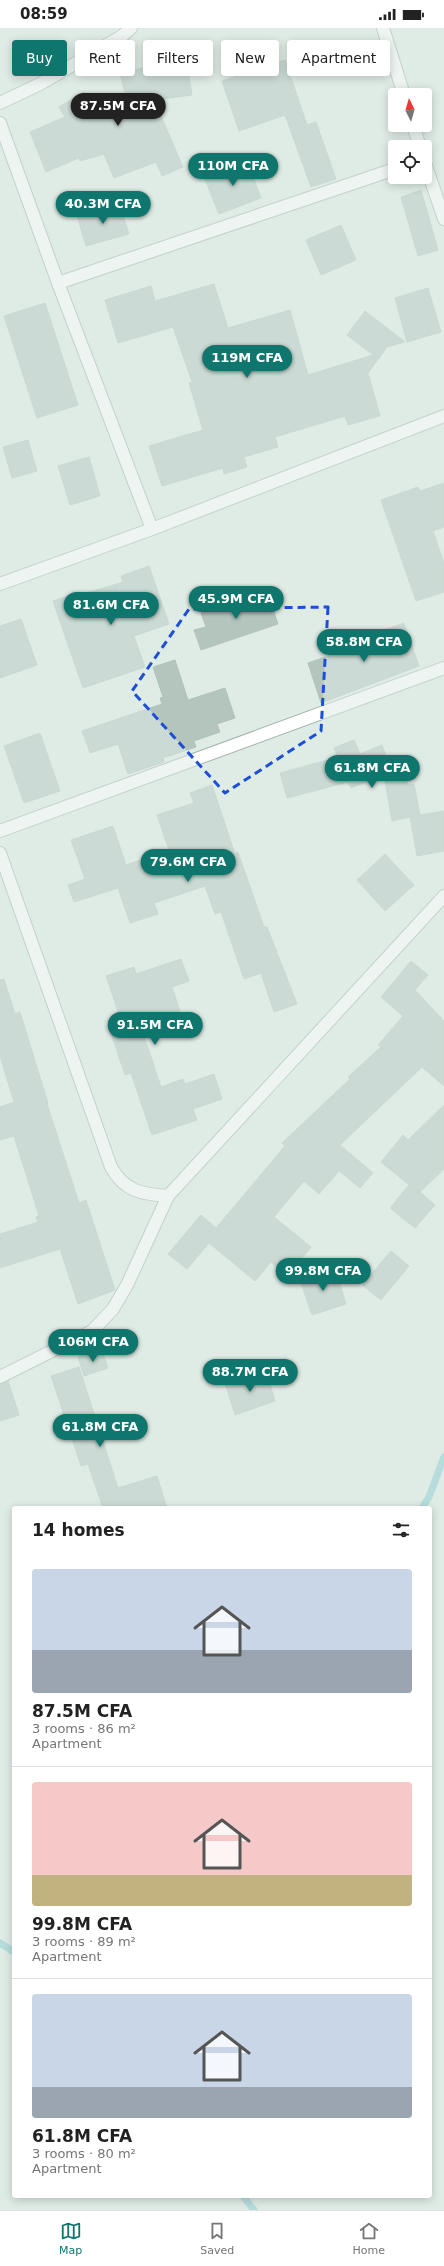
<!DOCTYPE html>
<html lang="en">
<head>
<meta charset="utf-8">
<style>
  body { margin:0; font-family:"DejaVu Sans",sans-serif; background:#f2f2f2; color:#222; height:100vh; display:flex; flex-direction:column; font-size:15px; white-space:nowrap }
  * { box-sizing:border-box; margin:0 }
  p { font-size:13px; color:#767676 }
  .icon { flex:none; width:22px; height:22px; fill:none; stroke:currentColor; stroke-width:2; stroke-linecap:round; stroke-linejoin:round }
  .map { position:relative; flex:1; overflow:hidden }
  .sheet { position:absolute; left:12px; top:1478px; width:420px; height:692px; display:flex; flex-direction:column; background:#fff; border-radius:4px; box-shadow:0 2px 10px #0003 }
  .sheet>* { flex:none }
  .top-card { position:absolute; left:12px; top:12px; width:420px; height:36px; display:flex; gap:8px }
  .needle { width:26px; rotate:355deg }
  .buttons { position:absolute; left:388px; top:60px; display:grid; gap:8px }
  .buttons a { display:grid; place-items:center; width:44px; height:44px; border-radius:4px; background:#fff; box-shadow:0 2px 10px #0003; font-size:20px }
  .price { position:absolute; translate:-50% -34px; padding:0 9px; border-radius:14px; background:#0f766e; color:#fff; font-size:13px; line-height:26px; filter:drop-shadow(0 1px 2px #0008) }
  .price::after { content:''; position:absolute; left:50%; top:24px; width:12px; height:9px; margin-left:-6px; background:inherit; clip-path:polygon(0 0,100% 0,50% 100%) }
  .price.on { background:#222; color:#fff }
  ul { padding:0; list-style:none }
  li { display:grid; align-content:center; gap:8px; height:212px; padding:0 20px }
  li+li { border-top:1px solid #e0e0e0 }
  li span { display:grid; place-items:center; height:124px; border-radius:4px; color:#555 }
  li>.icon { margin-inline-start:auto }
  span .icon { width:72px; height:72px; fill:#fffc; stroke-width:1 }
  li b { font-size:17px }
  h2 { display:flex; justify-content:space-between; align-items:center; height:48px; padding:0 20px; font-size:17px }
  .tag { padding:0 14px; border-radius:4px; background:#fff; box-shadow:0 2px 10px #0003; font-size:14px; line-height:36px }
  .tag.on { background:#0f766e; color:#fff }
  .status { display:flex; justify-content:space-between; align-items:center; height:28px; padding:0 20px; background:#fff; direction:ltr }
  .status svg { height:11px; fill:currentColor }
  .tab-bar { display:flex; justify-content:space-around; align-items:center; height:56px; border-top:1px solid #e0e0e0; background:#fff; font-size:11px; color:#767676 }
  .tab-bar a { display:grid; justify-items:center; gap:2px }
  .tab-bar .on { color:#0f766e }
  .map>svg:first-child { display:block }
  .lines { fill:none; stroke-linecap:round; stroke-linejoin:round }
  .stream { stroke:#85c9d1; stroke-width:7 }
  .building { fill:#b4c5be; stroke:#b1c4bc }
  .street-casing { stroke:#a2b3ac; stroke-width:14 }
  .secondary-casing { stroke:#9eb6ac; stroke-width:14 }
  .street { stroke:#fff; stroke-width:12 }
  .secondary { stroke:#fff; stroke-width:12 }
  .marked { fill:none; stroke:#1d4ed8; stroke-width:3; stroke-dasharray:8 5; stroke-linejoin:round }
</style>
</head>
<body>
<div class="status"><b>08:59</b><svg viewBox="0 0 49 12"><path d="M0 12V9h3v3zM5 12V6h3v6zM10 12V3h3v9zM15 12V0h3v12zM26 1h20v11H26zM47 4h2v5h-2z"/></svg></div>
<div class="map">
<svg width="444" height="2182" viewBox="0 0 444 2182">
  <rect width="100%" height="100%" fill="#dfebe5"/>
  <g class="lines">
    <g class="stream">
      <path d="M422,1480L429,1469L444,1429"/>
      <path d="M0,1915L14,1924"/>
      <path d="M243,2168L254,2182"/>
    </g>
  </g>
  <g class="building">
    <path d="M285,32L307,97L316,94L336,151L311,159L285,87L239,103L222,53Z"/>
    <path d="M187,37L192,67L154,72L183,139L162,148L156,134L114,150L104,126L80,133L79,130L46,144L30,104L65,89L59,79L84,64L101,92L129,81L120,46L145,39L146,42Z"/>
    <path d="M247,133L261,170L219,186L204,149Z"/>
    <path d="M421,162L438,222L418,228L401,169Z"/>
    <path d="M119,175L129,206L86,218L77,188Z"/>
    <path d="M341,197L356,232L321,247L306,212Z"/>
    <path d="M214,256L228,300L290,282L308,347L373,327L347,307L365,283L405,314L387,319L368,345L380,388L348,397L345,388L275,409L278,419L244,429L247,439L224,446L223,440L162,458L149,418L203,402L189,355L192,354L173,299L118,315L105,272L151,258L155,273Z"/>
    <path d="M428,260L441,304L407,314L395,270Z"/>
    <path d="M45,275L78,377L37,390L4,288Z"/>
    <path d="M28,412L37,443L12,450L3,419Z"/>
    <path d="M89,429L100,468L70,477L58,438Z"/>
    <path d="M444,455V499L433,503L444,535V564L416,573L381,472L418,459L420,463Z"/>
    <path d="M149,538L169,596L134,608L145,639L83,660L53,573L73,566L74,569L123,554L121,548Z"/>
    <path d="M267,563L278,596L201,622L194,602L206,599L201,585Z"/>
    <path d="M21,591L37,637L0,650V598Z"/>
    <path d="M404,595L419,638L321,675L308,635L363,616L361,610Z"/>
    <path d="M175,632L188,672L225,660L235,690L217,696L220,704L194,713L196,719L163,730L164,734L128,746L118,716L90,725L82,703L162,676L160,670L163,669L153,639Z"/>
    <path d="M40,705L60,763L24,775L4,718Z"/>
    <path d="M354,712L360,726L382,717L388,733L397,729L408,757L414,756L420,787L444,783V823L417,828L410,789L392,793L384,747L351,760L348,754L287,770L280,745L338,729L334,720Z"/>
    <path d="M212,757L235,826L238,824L264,899H267L297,976L274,984L261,945L244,951L221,884L215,886L205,858L154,875L158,886L130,895L118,860L74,874L68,857L85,851L71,812L113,798L126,837L169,822L157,787L194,775L190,765Z"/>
    <path d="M385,826L414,857L385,883L357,852Z"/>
    <path d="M181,931L189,953L172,959L180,983L140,996L161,1059L183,1051L185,1056L214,1046L222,1071L193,1081L197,1092L152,1107L131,1045L125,1047L111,1005L124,1001L106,948L134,939L136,946Z"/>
    <path d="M411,933L428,947L415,962L444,993V1058L422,1039L340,1117L373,1145L360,1160L339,1143L319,1166L304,1153L274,1189L311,1219L287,1248L271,1234L255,1253L209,1215L187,1241L168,1226L201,1187L216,1200L285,1118L282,1115L350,1051L348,1049L381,1019L378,1017L403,988L381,969Z"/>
    <path d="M4,951L15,986L20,984L48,1075L47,1076L79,1175L86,1172L115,1262L78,1276L60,1221L0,1240V1206L38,1194L36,1189L39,1188L14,1108L0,1112V1079L14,1074L0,1028V952Z"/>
    <path d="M444,1077V1141L420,1164L435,1177L415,1200L390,1180L409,1157L381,1134L403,1107L408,1112Z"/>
    <path d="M391,1223L409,1238L381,1272L362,1257Z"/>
    <path d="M335,1240L346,1276L312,1287L300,1252Z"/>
    <path d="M102,1322L108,1340L84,1348L78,1329Z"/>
    <path d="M79,1339L118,1460L157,1448L167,1480H103L88,1436L81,1438L51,1348Z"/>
    <path d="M266,1343L275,1373L235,1387L225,1355Z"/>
    <path d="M8,1353L19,1387L0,1393V1356Z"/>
  </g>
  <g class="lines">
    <g class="street-casing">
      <g id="street">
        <path d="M383,0L404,67"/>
        <path d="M0,95L58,255L152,501"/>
        <path d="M413,97L420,119"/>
        <path d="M425,135L444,191"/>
        <path d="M58,255L395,141"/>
        <path d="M0,556L152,501L444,388"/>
        <path d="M0,803L444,640"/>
        <path d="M0,825L111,1139C125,1164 142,1166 168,1168"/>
        <path d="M0,1349L92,1303L113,1281L127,1257L168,1168L444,868"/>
      </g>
    </g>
    <g class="secondary-casing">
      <path id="secondary" d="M0,75L40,56L122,8L131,0"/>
    </g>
    <use href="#street" class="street"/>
    <use href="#secondary" class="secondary"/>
  </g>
  <path d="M0 0H444V2182H0ZM328,579L321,703L225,765L132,663L189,581Z" fill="#dfebe5" fill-opacity=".55" fill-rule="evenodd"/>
  <path class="marked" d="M328,579L321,703L225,765L132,663L189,581Z"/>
</svg>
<div class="buttons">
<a><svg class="needle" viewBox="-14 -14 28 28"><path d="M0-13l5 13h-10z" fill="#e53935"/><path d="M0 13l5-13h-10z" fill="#767676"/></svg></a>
<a><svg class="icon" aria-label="locate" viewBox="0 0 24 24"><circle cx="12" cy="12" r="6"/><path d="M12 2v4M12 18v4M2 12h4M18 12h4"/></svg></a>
</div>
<b class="price on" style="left:118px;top:99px">87.5M CFA</b>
<b class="price" style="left:233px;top:159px">110M CFA</b>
<b class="price" style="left:103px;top:197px">40.3M CFA</b>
<b class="price" style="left:247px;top:351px">119M CFA</b>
<b class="price" style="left:236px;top:592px">45.9M CFA</b>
<b class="price" style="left:111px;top:598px">81.6M CFA</b>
<b class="price" style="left:364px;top:635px">58.8M CFA</b>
<b class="price" style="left:372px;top:761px">61.8M CFA</b>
<b class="price" style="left:188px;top:855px">79.6M CFA</b>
<b class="price" style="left:155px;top:1018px">91.5M CFA</b>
<b class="price" style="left:323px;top:1264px">99.8M CFA</b>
<b class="price" style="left:93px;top:1335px">106M CFA</b>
<b class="price" style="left:250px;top:1365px">88.7M CFA</b>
<b class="price" style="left:100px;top:1420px">61.8M CFA</b>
<div class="top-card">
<a class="tag on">Buy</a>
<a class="tag">Rent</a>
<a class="tag">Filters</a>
<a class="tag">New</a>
<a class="tag">Apartment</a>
</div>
<section class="sheet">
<h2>14 homes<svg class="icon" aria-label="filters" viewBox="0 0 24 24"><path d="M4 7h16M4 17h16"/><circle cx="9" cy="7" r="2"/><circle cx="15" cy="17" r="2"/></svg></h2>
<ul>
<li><span style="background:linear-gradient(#c9d6e8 65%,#9aa5b1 0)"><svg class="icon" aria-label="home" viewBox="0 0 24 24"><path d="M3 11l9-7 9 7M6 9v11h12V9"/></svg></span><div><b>87.5M CFA</b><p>3 rooms · 86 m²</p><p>Apartment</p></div></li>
<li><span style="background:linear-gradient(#f6c9c9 75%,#c2b280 0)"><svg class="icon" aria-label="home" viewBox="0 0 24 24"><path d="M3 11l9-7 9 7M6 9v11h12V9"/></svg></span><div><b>99.8M CFA</b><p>3 rooms · 89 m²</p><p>Apartment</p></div></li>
<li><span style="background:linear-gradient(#c9d6e8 75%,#9aa5b1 0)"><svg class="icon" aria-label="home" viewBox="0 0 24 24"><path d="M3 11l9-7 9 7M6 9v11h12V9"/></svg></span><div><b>61.8M CFA</b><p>3 rooms · 80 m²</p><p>Apartment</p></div></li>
</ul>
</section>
</div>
<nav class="tab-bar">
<a class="on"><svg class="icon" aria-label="map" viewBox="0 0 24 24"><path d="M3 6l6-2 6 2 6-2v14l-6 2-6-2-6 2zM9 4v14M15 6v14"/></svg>Map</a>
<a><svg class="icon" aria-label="saved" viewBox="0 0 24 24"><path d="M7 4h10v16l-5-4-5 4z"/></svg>Saved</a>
<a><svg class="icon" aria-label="home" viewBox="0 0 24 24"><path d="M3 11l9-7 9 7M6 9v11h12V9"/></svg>Home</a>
</nav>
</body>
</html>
